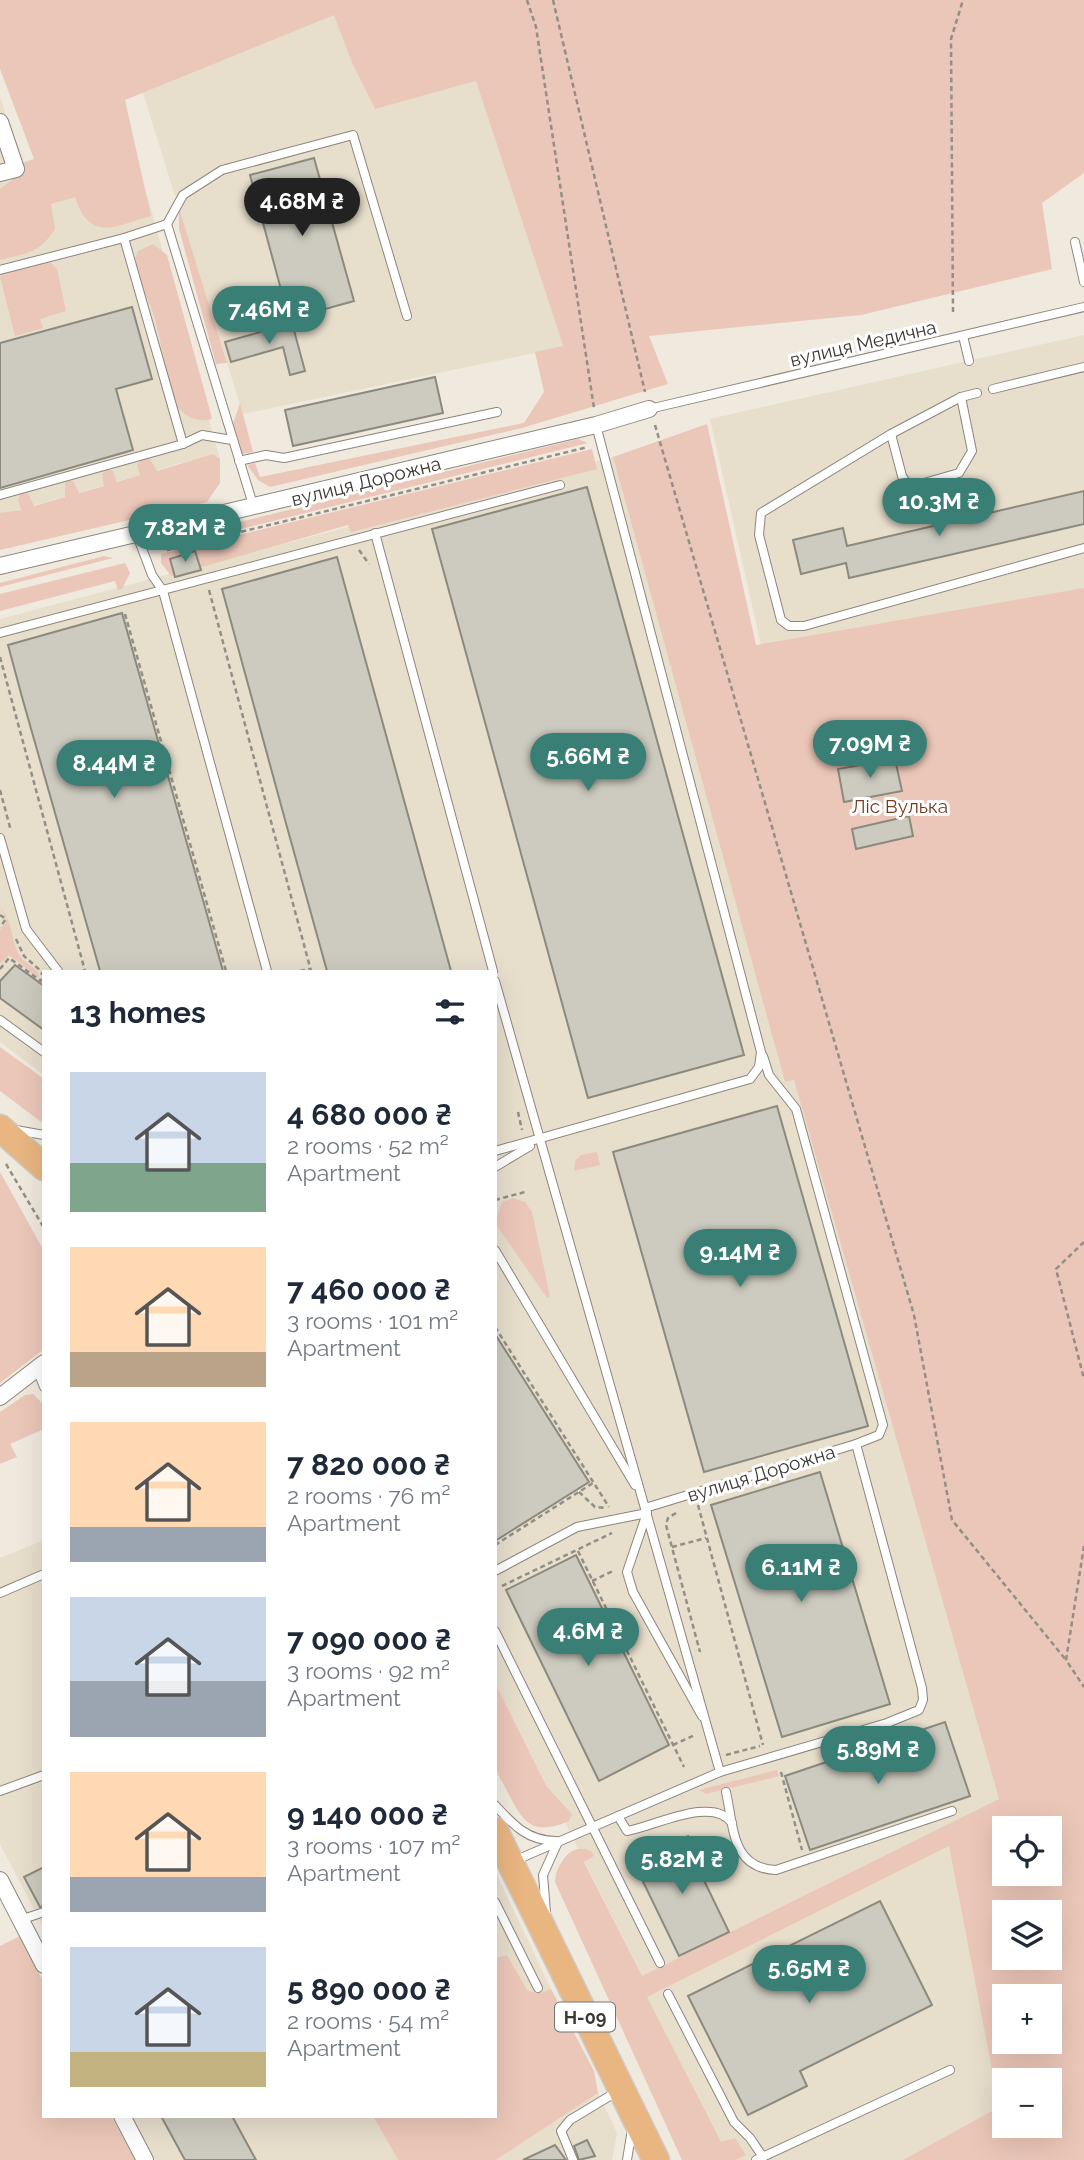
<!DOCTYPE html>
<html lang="en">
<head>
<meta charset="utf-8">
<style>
  body { margin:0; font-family:Raleway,sans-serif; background:#f6f6f7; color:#1f2937; height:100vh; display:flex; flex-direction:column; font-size:26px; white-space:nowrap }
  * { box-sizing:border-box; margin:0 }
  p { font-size:23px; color:#747a83 }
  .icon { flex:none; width:38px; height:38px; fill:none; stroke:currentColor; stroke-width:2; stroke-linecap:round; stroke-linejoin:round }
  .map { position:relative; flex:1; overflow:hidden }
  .drawer { position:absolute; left:42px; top:970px; width:455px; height:1148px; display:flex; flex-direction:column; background:#fff; border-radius:0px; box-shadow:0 7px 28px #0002 }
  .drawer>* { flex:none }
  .tools { position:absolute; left:992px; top:1816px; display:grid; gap:14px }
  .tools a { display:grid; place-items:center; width:70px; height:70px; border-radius:0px; background:#fff; box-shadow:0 7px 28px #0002; font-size:35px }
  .price { position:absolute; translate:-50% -60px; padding:0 16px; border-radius:24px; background:#397f75; color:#fff; font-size:23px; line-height:46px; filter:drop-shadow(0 2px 4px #0008) }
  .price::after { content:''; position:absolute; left:50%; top:42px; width:21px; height:16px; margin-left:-10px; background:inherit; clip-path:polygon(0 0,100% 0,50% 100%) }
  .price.on { background:#222; color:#fff }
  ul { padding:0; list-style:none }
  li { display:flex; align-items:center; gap:21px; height:175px; padding:0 28px }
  li span { display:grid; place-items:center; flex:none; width:196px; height:140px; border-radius:0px; color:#555 }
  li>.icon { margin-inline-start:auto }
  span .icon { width:84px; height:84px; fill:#fffc; stroke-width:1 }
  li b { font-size:30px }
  h2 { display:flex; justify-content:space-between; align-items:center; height:84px; padding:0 28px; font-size:30px }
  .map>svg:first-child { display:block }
  .built { fill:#e7decc }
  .green { fill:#ebc7b9; fill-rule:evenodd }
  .building { fill:#cdcbbf; stroke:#8b8a7e; stroke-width:2 }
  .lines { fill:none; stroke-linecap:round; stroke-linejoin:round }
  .lane-casing { stroke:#8c867c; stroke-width:10 }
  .street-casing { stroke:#8c867c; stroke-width:18 }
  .primary-casing { stroke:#cccbca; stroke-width:29 }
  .path { stroke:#938e87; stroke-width:2.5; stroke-dasharray:5 3.5; stroke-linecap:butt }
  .lane { stroke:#fff; stroke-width:8 }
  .street { stroke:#fff; stroke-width:16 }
  .primary { stroke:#e9b682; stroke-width:26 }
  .labels { text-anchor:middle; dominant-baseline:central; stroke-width:6; stroke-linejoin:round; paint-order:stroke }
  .shield { fill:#fff; stroke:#767471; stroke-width:2 }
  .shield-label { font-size:18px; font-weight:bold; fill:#3b3834 }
  .street-label { font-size:19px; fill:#3b3834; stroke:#fff }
  .park-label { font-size:19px; fill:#763b24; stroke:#fff }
</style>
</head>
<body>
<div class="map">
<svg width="1084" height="2160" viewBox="0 0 1084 2160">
  <rect width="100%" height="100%" fill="#f0e9de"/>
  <g class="built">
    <path d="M114,0H329L352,63L375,109L476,81L563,347L243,414Z"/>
    <path d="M0,97L22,163L125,132L148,198L220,459L213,454L0,515Z"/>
    <path d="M1084,335V851L820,906L710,419Z"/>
    <path d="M613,457L785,1081L794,1079L1001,1806L642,1976L495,1683V971H44V1075L0,1042V619Z"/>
    <path d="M44,1540V1928L0,1844V1558Z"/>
    <path d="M949,1846L999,2107L903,2160H707L646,1997Z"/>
    <path d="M495,1871L551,1989L540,1993L528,1991L507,1955L495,1958Z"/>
    <path d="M598,2093L617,2133L612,2160H496Z"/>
    <path d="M131,2116H373L398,2160H155Z"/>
  </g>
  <g class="green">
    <path d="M0,0H1084V173L1042,203L1052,269L861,315L649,336L668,384L522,428L270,487L258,480L247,465L255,463L260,477L524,423L544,392L535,352L563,346L476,81L375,109L352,63L334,15L125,100L151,216C115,226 90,243 75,197L51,204L55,229C39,254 27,253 0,260V189L21,173L22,163L34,159L0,69Z"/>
    <path d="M179,208L227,363L216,364L179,229Z"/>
    <path d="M153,244L167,255L210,411L212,419C195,424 179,413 172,398C164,383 166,366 162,350C159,336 156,320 151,307C144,289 128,271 138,251Z"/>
    <path d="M48,260L57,269L66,311L40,319L43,328L15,336L0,277L5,271Z"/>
    <path d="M240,403L253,452L241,454L233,424Z"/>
    <path d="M707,424L756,645L1084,588V2160H903L999,2107L949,1846L647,1997L721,2142L735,2138L746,2155L735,2160H682L555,1882C556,1864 572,1840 592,1852L594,1856L584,1862L642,1976L999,1799L794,1080L785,1082L613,457ZM1004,1829H1050V1874H1004ZM1004,1913H1050V1958H1004ZM1004,1997H1050V2042H1004ZM1004,2081H1050V2126H1004Z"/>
    <path d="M578,439L588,443L164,548L170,539Z"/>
    <path d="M592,449L597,469L351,532L348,525L171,576L161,563V554Z"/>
    <path d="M213,454L220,459V483L207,502L0,550V513L21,510L18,499L20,494L28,493L34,506L65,497V481H73L79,493L104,486L102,474L107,469L113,471L117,482L140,475L137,465L142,458L150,459L157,471Z"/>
    <path d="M104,556L113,558L0,587V583Z"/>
    <path d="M125,563L130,573L122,589L118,590L115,581L0,611V594Z"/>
    <path d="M0,908C14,921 10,943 21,957C27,966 38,966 39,978L9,955L0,964V930L7,920Z"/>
    <path d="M0,1047L44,1079V1124L0,1091Z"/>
    <path d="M597,1152L600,1165L574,1171L575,1161L581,1155Z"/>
    <path d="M0,1172L44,1251V1349L0,1383Z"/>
    <path d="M513,1198L525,1202L532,1212L550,1296L547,1298L495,1223L502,1202Z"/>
    <path d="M33,1394L44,1405V1429L10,1444L17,1457L0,1464V1412L25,1395Z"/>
    <path d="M495,1683L547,1787L572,1814L569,1821C532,1837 523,1822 507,1791C503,1783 497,1774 495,1766C490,1740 495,1709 495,1683Z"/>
    <path d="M777,1770L779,1776L706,1794L699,1790Z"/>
    <path d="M20,1936L44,1983V2116H111L135,2160H0V1946Z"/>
    <path d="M507,1955L528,1991L540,1993L551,1989L594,2071L598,2093L496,2160H398L373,2116H495V1958Z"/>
  </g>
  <g class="building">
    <path d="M314,158L354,301L289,319L250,175Z"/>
    <path d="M132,307L152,379L116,389L133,450L0,488V343Z"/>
    <path d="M292,323L305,371L290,375L283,347L231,362L225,342Z"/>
    <path d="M435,377L443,413L293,446L285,410Z"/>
    <path d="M587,487L744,1055L588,1098L432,529Z"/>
    <path d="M1084,491V524L849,578L846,563L801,574L793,540L843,528L847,546Z"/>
    <path d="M195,551L201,570L175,577L170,559Z"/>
    <path d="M337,557L451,971H327L287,827L222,589Z"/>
    <path d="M122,613L173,794L223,971H100L22,697L8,645Z"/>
    <path d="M895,759L902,791L844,802L838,769Z"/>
    <path d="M909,816L913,836L856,849L852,829Z"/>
    <path d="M15,965L44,986V1030L0,998V981Z"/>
    <path d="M777,1106L868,1426L704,1472L613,1152Z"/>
    <path d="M495,1334L589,1482L495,1541Z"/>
    <path d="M820,1472L890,1704L782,1737L711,1505Z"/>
    <path d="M576,1555L669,1745L599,1781L506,1590Z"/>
    <path d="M945,1722L970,1796L810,1850L785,1776Z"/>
    <path d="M688,1836L700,1862L696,1864L729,1932L679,1956L634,1863Z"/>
    <path d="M44,1867V1906L40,1907L24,1877Z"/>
    <path d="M880,1901L932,2005L800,2071L807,2086L748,2115L688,1996Z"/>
    <path d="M161,2116H232L256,2160H185Z"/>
    <path d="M587,2140L595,2156L579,2160L574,2146Z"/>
    <path d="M555,2145L566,2160H523Z"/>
  </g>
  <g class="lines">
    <g class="lane-casing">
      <g id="lane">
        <path d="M167,224L183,195L222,170L353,135L407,316"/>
        <path d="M124,238L183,444"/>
        <path d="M1075,242L1084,282"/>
        <path d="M0,270L124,238L167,224L254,508"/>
        <path d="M963,336L969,361"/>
        <path d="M993,389L1084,367"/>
        <path d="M977,393L961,397L891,434L761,513L759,535L781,620L789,626H804L1084,548"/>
        <path d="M649,409L1084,307"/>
        <path d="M891,434L902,476L907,484L917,485L959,473L972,451L961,397"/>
        <path d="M239,461L266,455L284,458L497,412"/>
        <path d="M0,495L183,444L202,435L232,440"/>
        <path d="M375,533L493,971"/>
        <path d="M137,535L152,575L163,591L267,971"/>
        <path d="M0,633L560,485"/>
        <path d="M0,838L26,929L58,971"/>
        <path d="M495,981L720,1772L514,1861"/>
        <path d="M0,1020L44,1052"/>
        <path d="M16,1130L44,1135"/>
        <path d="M495,1151L750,1079L759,1067L761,1052L596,425"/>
        <path d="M495,1167L530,1146"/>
        <path d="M495,1250L635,1485"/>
        <path d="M37,1369L44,1387"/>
        <path d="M645,1508L856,1444L879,1435L883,1425L796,1109L769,1075L763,1056"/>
        <path d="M647,1513L627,1572L633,1592L702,1716"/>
        <path d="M495,1571L577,1527L647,1513"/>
        <path d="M0,1593L44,1574"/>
        <path d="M495,1631L660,1963"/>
        <path d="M720,1772L887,1723L919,1710L923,1700L922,1688L856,1444"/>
        <path d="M0,1791L44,1775"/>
        <path d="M726,1792C734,1827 731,1868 776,1870L952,1811"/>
        <path d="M495,1805C513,1825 528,1841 556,1841"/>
        <path d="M618,1816L627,1831C653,1827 713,1795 732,1823"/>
        <path d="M495,1902L538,1988"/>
        <path d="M546,1912L543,1875L557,1844"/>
        <path d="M20,1920L44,1912"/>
        <path d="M668,1994L734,2122L750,2138L763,2157"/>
        <path d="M573,2160L561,2131L570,2120L618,2091"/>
        <path d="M627,2160L632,2129"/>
        <path d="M756,2160L950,2070"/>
      </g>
    </g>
    <g class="street-casing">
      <g id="street">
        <path d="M0,122L16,169L0,173"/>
        <path d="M0,566L596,425L649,409"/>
        <path d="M0,1397L44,1363"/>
        <path d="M0,1880L44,1965"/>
        <path d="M122,2116L145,2160"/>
      </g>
    </g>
    <g class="primary-casing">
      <g id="primary">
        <path d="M0,1128L44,1167"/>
        <path d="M495,1831L656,2160"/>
      </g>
    </g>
    <g class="path">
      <path d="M527,0L536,27L594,408"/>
      <path d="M553,0L645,392"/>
      <path d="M953,312L951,39L963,0"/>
      <path d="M655,425L914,1315L952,1520L1066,1660"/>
      <path d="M167,550L588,447"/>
      <path d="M359,550L369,564"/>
      <path d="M209,590L311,971"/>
      <path d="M125,614L226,971"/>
      <path d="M0,657L85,971"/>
      <path d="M0,790L11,831"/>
      <path d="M0,915L6,919L0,927"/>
      <path d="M16,939L24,956L41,971"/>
      <path d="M0,969L9,958L41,981L42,972"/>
      <path d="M300,971L310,969"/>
      <path d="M518,1112L522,1130"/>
      <path d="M6,1164L44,1228"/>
      <path d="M495,1200L525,1192"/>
      <path d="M1084,1242L1056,1269L1084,1379"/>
      <path d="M495,1327L609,1507"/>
      <path d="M579,1492L595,1507L605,1508"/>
      <path d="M698,1505L763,1745"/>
      <path d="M676,1513L668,1518L666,1525L700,1652"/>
      <path d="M495,1545L593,1483"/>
      <path d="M1084,1546L1066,1660L1084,1687"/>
      <path d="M672,1547L706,1538"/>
      <path d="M578,1551L684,1767"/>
      <path d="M592,1581L615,1570"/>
      <path d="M502,1586L612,1533"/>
      <path d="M673,1745L695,1735"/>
      <path d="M726,1755L760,1746"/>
      <path d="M781,1772L802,1850"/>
    </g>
    <use href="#lane" class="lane"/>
    <use href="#street" class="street"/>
    <use href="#primary" class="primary"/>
  </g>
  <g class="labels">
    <rect class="shield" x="555" y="2002.5" width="60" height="29" rx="5"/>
    <g class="shield-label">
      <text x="585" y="2017">Н-09</text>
    </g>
    <g class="street-label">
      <text transform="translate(863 343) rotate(-13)">вулиця Медична</text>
      <text transform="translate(366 481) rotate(-14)">вулиця Дорожна</text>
      <text transform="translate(761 1473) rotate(-17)">вулиця Дорожна</text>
    </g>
    <g class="park-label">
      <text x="900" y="806">Ліс Вулька</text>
    </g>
  </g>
</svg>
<div class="tools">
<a><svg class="icon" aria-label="locate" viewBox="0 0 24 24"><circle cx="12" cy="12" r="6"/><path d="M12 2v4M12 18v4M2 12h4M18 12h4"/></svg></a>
<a><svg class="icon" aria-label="layers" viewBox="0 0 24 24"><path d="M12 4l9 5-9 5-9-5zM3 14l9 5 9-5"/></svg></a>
<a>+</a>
<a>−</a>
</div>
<b class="price on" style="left:302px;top:238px">4.68M ₴</b>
<b class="price" style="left:269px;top:346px">7.46M ₴</b>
<b class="price" style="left:939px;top:538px">10.3M ₴</b>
<b class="price" style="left:185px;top:564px">7.82M ₴</b>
<b class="price" style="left:870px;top:780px">7.09M ₴</b>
<b class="price" style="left:588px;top:793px">5.66M ₴</b>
<b class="price" style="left:114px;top:800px">8.44M ₴</b>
<b class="price" style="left:740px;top:1289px">9.14M ₴</b>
<b class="price" style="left:801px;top:1604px">6.11M ₴</b>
<b class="price" style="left:588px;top:1668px">4.6M ₴</b>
<b class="price" style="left:878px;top:1786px">5.89M ₴</b>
<b class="price" style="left:682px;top:1896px">5.82M ₴</b>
<b class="price" style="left:809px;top:2005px">5.65M ₴</b>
<section class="drawer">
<h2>13 homes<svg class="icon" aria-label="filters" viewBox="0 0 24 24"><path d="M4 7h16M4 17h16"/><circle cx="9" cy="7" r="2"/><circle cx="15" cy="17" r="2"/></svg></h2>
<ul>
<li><span style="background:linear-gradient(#c9d6e8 65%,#7fa58c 0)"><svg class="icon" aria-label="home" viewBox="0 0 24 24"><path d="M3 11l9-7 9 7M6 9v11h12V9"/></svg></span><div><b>4 680 000 ₴</b><p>2 rooms · 52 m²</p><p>Apartment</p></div></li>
<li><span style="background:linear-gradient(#ffd9b3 75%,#b9a48a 0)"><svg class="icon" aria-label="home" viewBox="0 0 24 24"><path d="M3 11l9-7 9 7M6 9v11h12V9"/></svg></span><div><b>7 460 000 ₴</b><p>3 rooms · 101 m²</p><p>Apartment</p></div></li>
<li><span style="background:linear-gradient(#ffd9b3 75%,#9aa5b1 0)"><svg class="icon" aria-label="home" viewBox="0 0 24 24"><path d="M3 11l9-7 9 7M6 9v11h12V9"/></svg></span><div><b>7 820 000 ₴</b><p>2 rooms · 76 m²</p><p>Apartment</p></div></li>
<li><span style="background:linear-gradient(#c9d6e8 60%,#9aa5b1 0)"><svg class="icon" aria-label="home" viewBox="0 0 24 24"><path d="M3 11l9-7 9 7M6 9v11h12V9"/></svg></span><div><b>7 090 000 ₴</b><p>3 rooms · 92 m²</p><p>Apartment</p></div></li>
<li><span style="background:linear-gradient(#ffd9b3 75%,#9aa5b1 0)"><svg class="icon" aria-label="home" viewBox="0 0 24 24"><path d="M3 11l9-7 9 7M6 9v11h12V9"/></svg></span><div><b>9 140 000 ₴</b><p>3 rooms · 107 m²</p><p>Apartment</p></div></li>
<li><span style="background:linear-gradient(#c9d6e8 75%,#c2b280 0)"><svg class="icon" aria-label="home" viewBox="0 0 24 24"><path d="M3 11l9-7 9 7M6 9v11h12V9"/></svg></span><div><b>5 890 000 ₴</b><p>2 rooms · 54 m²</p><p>Apartment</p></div></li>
</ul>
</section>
</div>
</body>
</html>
